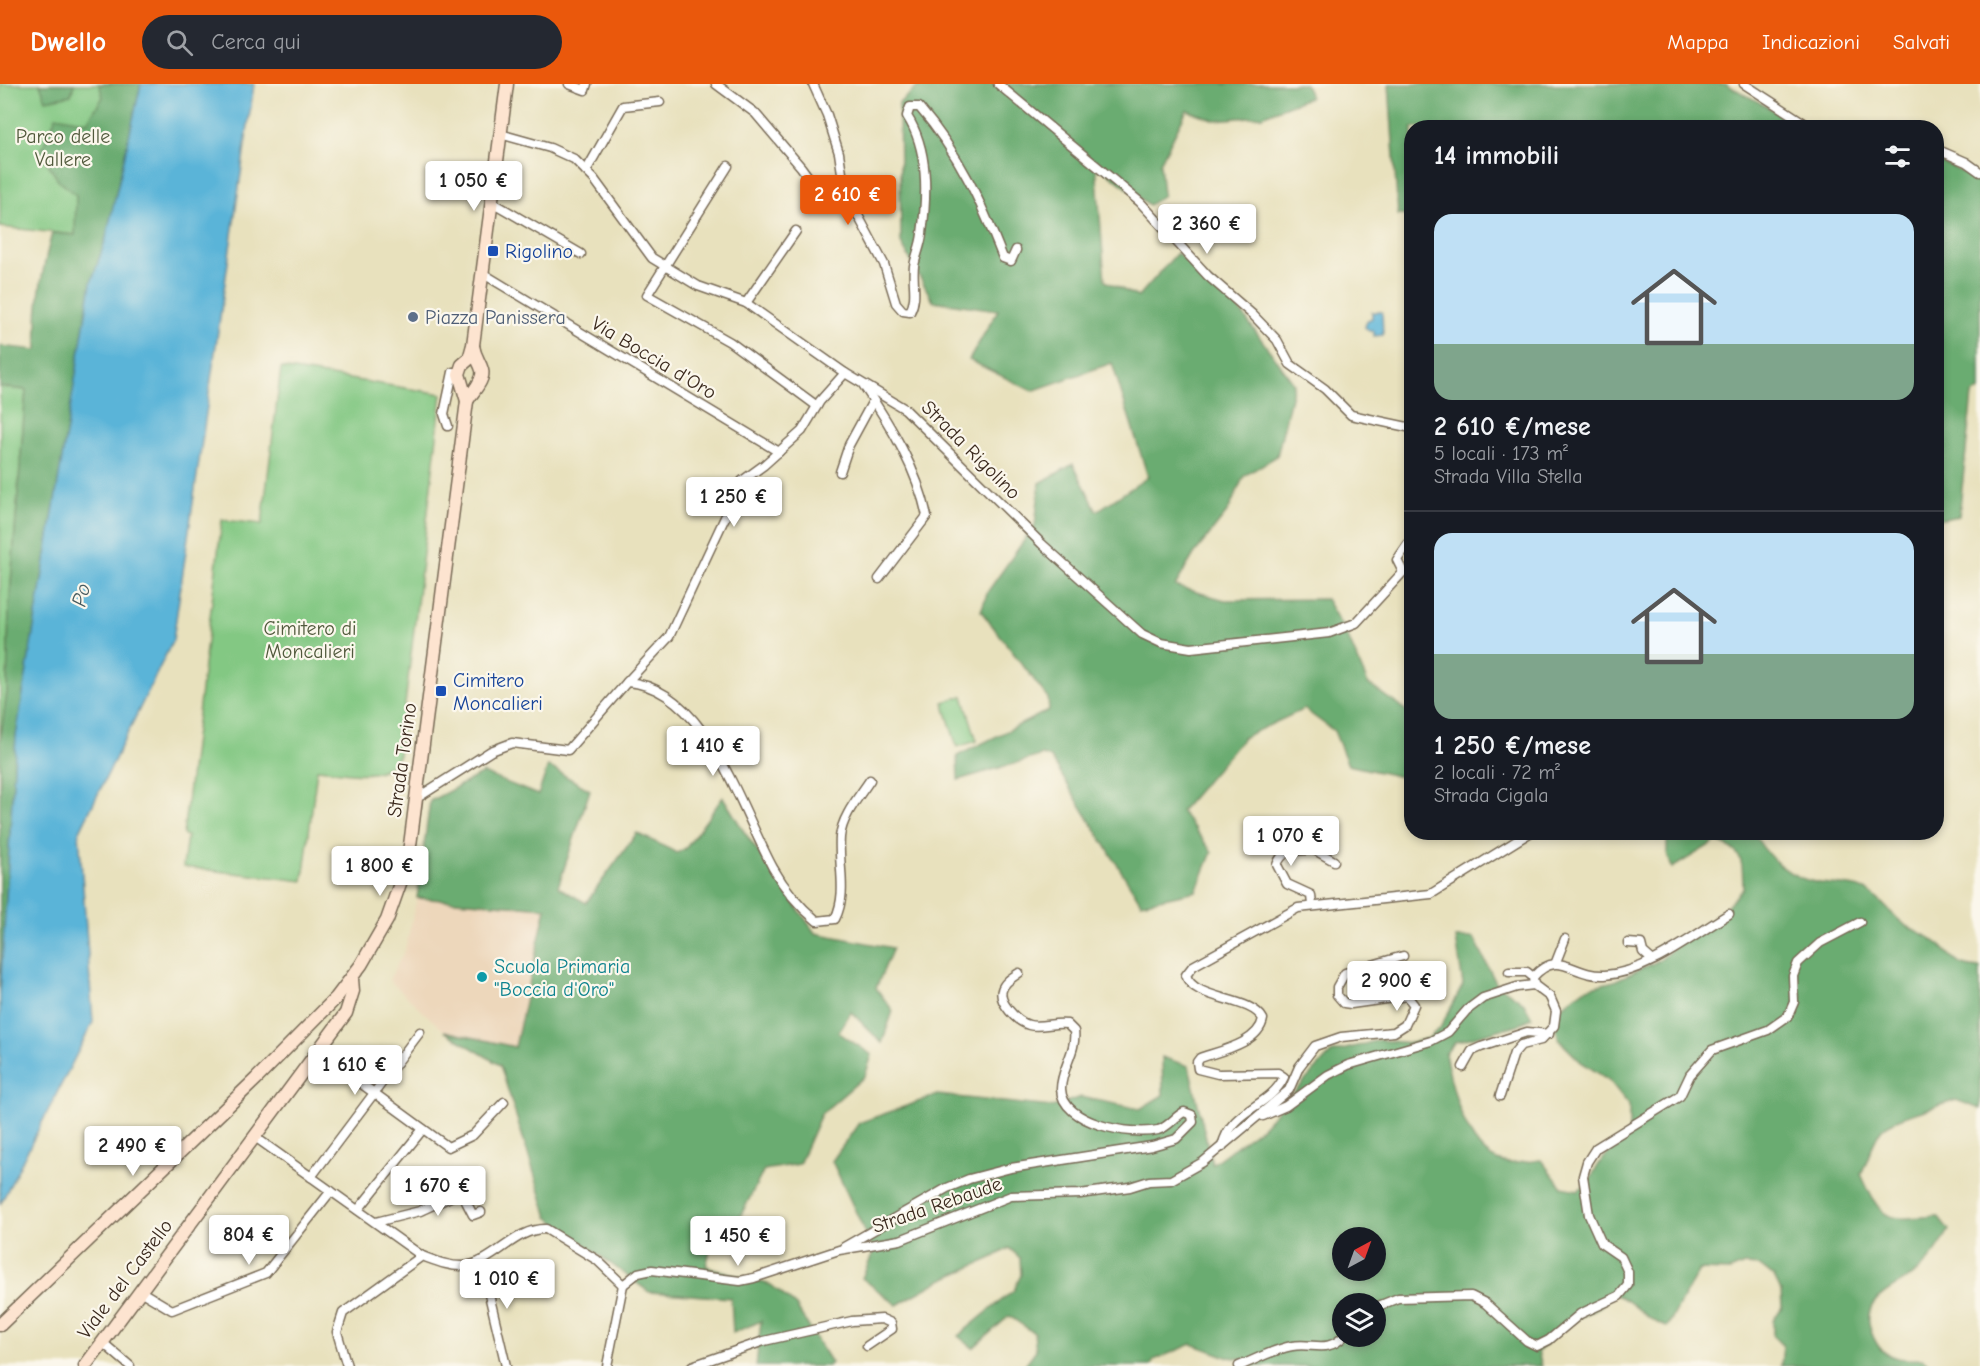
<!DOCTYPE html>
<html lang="it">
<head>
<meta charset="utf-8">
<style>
  body { margin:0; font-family:"Comic Neue",sans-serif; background:#242831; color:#f1f3f6; height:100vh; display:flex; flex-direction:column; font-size:22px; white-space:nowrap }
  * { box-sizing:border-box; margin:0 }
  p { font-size:20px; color:#9ea1a6 }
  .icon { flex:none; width:33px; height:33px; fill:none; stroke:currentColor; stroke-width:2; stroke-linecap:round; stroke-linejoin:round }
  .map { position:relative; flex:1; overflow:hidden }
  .drawer { position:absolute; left:1404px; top:36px; width:540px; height:720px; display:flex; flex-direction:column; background:#171b24; border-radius:24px; box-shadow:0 3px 9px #0003 }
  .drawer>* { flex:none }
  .needle { width:39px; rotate:41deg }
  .fabs { position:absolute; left:1332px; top:1143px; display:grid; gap:12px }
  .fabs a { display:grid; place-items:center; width:54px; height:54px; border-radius:50%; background:#171b24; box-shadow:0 3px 9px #0003; font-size:30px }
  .price { position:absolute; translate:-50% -51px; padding:0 14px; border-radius:6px; background:#fff; color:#222; font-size:20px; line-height:39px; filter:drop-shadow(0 2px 3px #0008) }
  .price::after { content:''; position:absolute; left:50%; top:36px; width:18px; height:14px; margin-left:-9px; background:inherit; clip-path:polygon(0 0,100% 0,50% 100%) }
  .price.current { background:#ea580c; color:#fff }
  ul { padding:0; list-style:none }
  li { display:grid; align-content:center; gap:12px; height:318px; padding:0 30px }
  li+li { border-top:2px solid #363941 }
  li span { display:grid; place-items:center; height:186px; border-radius:18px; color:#555 }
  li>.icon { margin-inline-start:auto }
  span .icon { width:108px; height:108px; fill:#fffc; stroke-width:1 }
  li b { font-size:26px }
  h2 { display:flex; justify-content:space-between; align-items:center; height:72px; padding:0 30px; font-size:26px }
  header { display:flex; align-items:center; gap:36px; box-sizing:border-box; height:84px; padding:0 30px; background:#ea580c; color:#fff }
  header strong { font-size:28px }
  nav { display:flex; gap:33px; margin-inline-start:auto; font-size:21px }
  .search { width:420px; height:54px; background:#242831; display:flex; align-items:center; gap:15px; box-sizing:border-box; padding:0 21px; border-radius:33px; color:#9ea1a6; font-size:22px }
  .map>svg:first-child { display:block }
  .built { fill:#edd7bb }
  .green { fill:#83c883; stroke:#5f7950; stroke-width:1.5 }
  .forest { fill:#6aac71; stroke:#526b48; stroke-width:1.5; fill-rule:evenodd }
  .water { fill:#5ab4d8; stroke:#4a6f7b; stroke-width:1.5 }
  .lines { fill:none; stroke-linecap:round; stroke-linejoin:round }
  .street-casing { stroke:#786a56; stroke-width:11 }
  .secondary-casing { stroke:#786a56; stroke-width:15 }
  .street { stroke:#fff; stroke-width:8 }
  .secondary { stroke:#fde4d0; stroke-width:12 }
  .transit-dot { fill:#1a4fb4; stroke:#fbf7ec; stroke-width:2 }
  .service-dot { fill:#5c6f8a; stroke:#fbf7ec; stroke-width:2 }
  .culture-dot { fill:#0f9aa8; stroke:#fbf7ec; stroke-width:2 }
  .labels { text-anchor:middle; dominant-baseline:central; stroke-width:4.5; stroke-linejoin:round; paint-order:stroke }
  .park-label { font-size:20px; fill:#51593c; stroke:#fbf7ec }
  .transit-label { font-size:20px; fill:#164399; stroke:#fbf7ec; text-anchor:start }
  .service-label { font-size:20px; fill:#4e5e75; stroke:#fbf7ec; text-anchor:start }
  .street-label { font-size:20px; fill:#3b2a1e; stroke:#fbf7ec }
  .culture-label { font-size:20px; fill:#0d838f; stroke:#fbf7ec; text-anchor:start }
  .water-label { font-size:21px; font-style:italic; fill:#465a5f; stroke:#fbf7ec }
</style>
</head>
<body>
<header>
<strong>Dwello</strong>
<div class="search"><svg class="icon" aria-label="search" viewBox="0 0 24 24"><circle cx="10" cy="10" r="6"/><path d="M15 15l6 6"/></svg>Cerca qui</div>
<nav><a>Mappa</a><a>Indicazioni</a><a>Salvati</a></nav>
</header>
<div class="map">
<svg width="1980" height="1282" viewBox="0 0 1980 1282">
  <rect width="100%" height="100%" fill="#fbf7ec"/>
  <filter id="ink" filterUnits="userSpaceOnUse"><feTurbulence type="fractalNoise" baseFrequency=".0167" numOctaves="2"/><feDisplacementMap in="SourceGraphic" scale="12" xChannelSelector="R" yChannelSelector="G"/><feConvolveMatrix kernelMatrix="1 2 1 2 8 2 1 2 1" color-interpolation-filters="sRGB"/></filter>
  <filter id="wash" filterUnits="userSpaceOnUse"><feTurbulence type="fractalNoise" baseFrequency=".008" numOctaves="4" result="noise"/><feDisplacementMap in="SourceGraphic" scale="24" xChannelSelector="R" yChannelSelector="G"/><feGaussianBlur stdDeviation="1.35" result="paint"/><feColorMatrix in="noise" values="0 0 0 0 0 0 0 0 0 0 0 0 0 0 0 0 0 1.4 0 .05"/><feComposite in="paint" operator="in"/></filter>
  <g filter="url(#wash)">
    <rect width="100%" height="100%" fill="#e8e1bd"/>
    <path class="built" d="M417,814L546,824L515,964L444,947L389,896L405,866Z"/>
    <g class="green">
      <path d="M0,0H141L106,154L0,143Z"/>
      <path d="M281,284L442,310L399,671C382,700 346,687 317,685L303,797L183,783L187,752L183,751L222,436L262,440Z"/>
      <path d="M0,303L26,306L9,525L7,608L0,658Z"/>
      <path d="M963,612L977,657L957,663L943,618Z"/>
    </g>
    <g class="forest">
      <path d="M40,0H74L71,11L46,16Z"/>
      <path d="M99,0H141L106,154L91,199L16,652L0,910V658L7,608L9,525L26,306L0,303V262L37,266C35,223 41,191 52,149L75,151L76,111L58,96L41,68L56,32L87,38L103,13Z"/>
      <path d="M921,0H1305L1310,13L1262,32L1215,36L1187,26L1160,79L1163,111L1149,121L1096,80L1105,197L1138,213L1177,169L1239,225L1294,300L1277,372L1244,392L1228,427L1194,470L1175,502L1225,516L1326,515L1347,551L1368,600L1411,630V695L1348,681L1334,647L1304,625L1244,653L1181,727L1212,768L1196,807L1141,819L1051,674L1043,671L958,696L957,672L1049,626L1048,614L981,527L988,507L1035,441L1040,399L1073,380L1097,427L1148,393L1112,279L1032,307L969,276L998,226L933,217L901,159L899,19Z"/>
      <path d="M1389,0H1726L1804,43L1412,44L1411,132L1398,131Z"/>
      <path d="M1936,76L1980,96V306L1972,311L1959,432L1937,436Z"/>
      <path d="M548,682L590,706L558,803L586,819L637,749L677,769L686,764L723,713L743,746L815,849L893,864L876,904L893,927L882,959L851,928L838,948L872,971L865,992L821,1030L799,1080L764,1086L740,1133L718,1135L706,1182L771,1201L796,1222L831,1279L828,1282H756L761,1237L733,1249L731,1214L649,1208L548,1133L500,981L444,947L515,963L546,824L417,814L430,717L483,689L538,711Z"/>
      <path d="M1671,749H1754C1767,774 1790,795 1820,799C1835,801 1851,800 1865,806C1881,814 1892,833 1907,842C1917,848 1930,852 1939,860C1955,876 1955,882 1980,884V1025L1956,1016C1940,1022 1892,1034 1883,1044C1873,1055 1868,1076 1861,1090C1883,1140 1886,1136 1938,1132L1949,1146C1941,1162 1931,1176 1918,1187C1891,1209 1851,1215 1877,1260C1886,1276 1906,1276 1923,1275L1931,1282H1781L1783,1262L1773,1252V1237L1782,1223L1781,1207L1774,1193L1760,1182L1744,1181L1730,1187L1699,1186L1667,1243C1644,1236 1636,1217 1613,1210L1601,1222L1560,1245L1538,1268L1542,1282H1253L1244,1275L1227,1273L1192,1260L1154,1276L1151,1282H1024L1036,1266L1034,1249L1009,1232L973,1264L958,1252L1014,1206L1021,1191L1020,1174L1009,1164L992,1174L939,1197L897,1221L862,1194L874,1167L832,1077L859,1039L937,1011L1052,1023L1081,1013L1140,1025L1163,1011L1162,973L1189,982L1212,1080L1261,1044L1331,969L1379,956L1411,959L1428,954L1440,944L1463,901L1456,854H1474L1496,899L1524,919L1532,934L1517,941L1455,958L1445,970C1452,1002 1466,1076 1509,1079C1519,1080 1531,1077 1541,1076L1562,1103L1578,1106C1594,1096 1592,1087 1604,1074C1611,1066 1621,1059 1629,1052V1021L1609,996L1581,978L1559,956L1555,940L1559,925L1584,905L1614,897L1660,876L1684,854L1711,838L1743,805C1742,777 1745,768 1716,757L1672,784L1667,769V752ZM1342,1154H1376V1186H1342ZM1342,1220H1376V1252H1342Z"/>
    </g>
    <g class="water">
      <path d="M141,0H254L173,556L79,749L93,938L0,1121V910L16,652L91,199L106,154Z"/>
      <path d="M1372,228H1382L1383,251L1374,252V247H1369L1365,243L1367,237L1372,234Z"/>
    </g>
  </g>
  <g filter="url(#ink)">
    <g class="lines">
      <g class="street-casing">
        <g id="street">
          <path d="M569,0L585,6L587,0"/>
          <path d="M716,0L755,29L801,83L823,113L836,118L846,116"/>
          <path d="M813,0L827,31L839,69L846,116L854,124L884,180L896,219L903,227L910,228C918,213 912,199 914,182C916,171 921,161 922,150C927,111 929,66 907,32L910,23H919C959,69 981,118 1003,174L1011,177L1016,166"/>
          <path d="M998,0L1140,118L1208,192L1253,231L1277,256L1290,280L1325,305L1351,331L1412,344"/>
          <path d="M1744,0L1812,44"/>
          <path d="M500,50L550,64L574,75L594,95L652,174L698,202L746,219L845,289L905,325L1042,460L1142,550L1161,559L1191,564L1329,549L1356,539L1403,488L1397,476L1408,460L1412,459"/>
          <path d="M1936,65L1966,78L1980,88"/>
          <path d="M728,82L647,211L730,258L817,322"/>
          <path d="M586,87L623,22L660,18"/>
          <path d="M490,117L581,170"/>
          <path d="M482,189L779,368"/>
          <path d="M746,219L796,147"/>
          <path d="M864,302C891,342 917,385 927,432L879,495"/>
          <path d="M448,342L444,330L453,288"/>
          <path d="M840,388L849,361L873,317"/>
          <path d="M627,598L669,553L742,397L764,381L802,347L820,317L845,289"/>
          <path d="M417,714L491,667L512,659L568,666L627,598C706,603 741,726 773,784C784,804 800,823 817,837L835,835C848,809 838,782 840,753C842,732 859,713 870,696"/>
          <path d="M1313,765L1334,777"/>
          <path d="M1312,822L1311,811L1287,800L1277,781C1283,763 1298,768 1313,765L1324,746"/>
          <path d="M1628,859L1641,860L1643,868L1652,876"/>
          <path d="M1556,878L1565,855"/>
          <path d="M1509,888H1527L1533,893"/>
          <path d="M318,968L448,1063L473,1051L504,1018"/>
          <path d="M1463,983L1472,967L1481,963L1527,948L1549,950"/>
          <path d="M1500,1012L1514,969L1521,961L1541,956L1554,942L1556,927L1550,913L1534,901"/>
          <path d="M1263,1032L1286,1022L1328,991L1348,981L1431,957L1448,948L1467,926L1483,914L1517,903L1534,901L1533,893C1560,864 1572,893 1605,891C1649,888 1692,852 1729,830"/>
          <path d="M255,1053L422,1172C436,1177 450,1183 464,1182C495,1179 514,1144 546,1145L597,1176L623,1201L638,1189L652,1186L740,1197L754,1194L839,1166L900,1156L1011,1112L1080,1110L1130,1103L1149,1097L1171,1096L1203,1078L1289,1006L1299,983L1315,962L1341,953L1394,948L1405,941L1414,921L1407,912L1351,920L1344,919L1337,911V903L1345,889L1403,872"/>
          <path d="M1222,1063C1231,1023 1269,1025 1284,993L1278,989L1218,990L1198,985L1197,978L1200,974C1220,967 1259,959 1263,935C1251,912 1193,917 1186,891L1193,882L1298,824L1431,810L1531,748"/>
          <path d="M311,1093L420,948"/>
          <path d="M358,1126L423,1045"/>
          <path d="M376,1138L420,1127L461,1108L473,1131L481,1128"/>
          <path d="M844,1163L947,1104L969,1095L1011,1084L1152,1062L1176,1055L1193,1038L1192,1031L1184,1028C1174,1033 1169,1043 1158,1046C1131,1052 1062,1040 1061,1005C1061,985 1077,967 1074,947L1067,940C1054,938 1041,944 1029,941C1017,938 998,918 1002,906C1004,898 1013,893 1019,889"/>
          <path d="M481,1177L506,1282"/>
          <path d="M140,1207L172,1226L266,1189L331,1107"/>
          <path d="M1376,1223L1398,1214L1471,1212L1485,1219L1527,1257L1537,1262L1549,1256L1580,1230L1619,1212L1628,1201V1188L1621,1173L1602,1160L1589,1131L1583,1092L1587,1078L1596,1064L1680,1012L1690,991L1712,966L1768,946L1788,932L1794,918L1793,892L1798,879L1820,859L1860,838"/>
          <path d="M102,1258L130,1282"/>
          <path d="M347,1282L337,1248L343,1229L422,1172"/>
          <path d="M607,1282L623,1201"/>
          <path d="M692,1282L764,1257L852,1237L882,1235L891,1239L892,1245L867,1262"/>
          <path d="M1239,1282C1255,1276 1274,1265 1292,1262C1312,1258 1327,1270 1344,1252"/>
        </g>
      </g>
      <g class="secondary-casing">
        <g id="secondary">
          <path d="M467,317C472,308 485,296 482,286C480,278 475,274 473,262"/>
          <path d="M0,1241L256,995L336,914L361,881L387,836L408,777L467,317L459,290L462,281L469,275L473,261L507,0"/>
          <path d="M85,1282L346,929L353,907L352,895"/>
        </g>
      </g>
      <use href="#street" class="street"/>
      <use href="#secondary" class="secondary"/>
    </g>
  </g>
  <g class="transit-dot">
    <rect x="487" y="161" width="12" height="12" rx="3"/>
    <rect x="435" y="601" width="12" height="12" rx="3"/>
  </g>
  <circle class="service-dot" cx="413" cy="233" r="6"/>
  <circle class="culture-dot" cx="482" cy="893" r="6"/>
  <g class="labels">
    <g class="park-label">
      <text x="63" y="52">Parco delle<tspan x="63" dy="23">Vallere</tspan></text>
      <text x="310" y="544">Cimitero di<tspan x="310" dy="23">Moncalieri</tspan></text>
    </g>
    <g class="transit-label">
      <text x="505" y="167">Rigolino</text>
      <text x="453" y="596">Cimitero<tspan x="453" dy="23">Moncalieri</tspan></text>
    </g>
    <g class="service-label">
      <text x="425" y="233">Piazza Panissera</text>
    </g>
    <g class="street-label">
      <text transform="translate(654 274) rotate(31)">Via Boccia d'Oro</text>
      <text transform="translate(971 366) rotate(45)">Strada Rigolino</text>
      <text transform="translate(402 676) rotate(-82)">Strada Torino</text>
      <text transform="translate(937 1121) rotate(-19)">Strada Rebaude</text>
      <text transform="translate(125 1195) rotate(-53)">Viale del Castello</text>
    </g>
    <g class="culture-label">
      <text x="494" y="882">Scuola Primaria<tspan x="494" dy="23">"Boccia d'Oro"</tspan></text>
    </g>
    <g class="water-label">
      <text transform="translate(81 511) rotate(-76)">Po</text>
    </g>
  </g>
</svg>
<div class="fabs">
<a><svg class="needle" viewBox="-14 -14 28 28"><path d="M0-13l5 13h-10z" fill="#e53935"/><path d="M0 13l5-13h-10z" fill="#9ea1a6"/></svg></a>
<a><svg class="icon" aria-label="layers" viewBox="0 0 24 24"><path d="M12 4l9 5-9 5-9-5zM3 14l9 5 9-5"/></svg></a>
</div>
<b class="price" style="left:474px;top:128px">1 050 €</b>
<b class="price current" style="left:848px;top:142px">2 610 €</b>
<b class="price" style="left:1207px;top:171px">2 360 €</b>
<b class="price" style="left:734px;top:444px">1 250 €</b>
<b class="price" style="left:713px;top:693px">1 410 €</b>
<b class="price" style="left:1291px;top:783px">1 070 €</b>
<b class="price" style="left:380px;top:813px">1 800 €</b>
<b class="price" style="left:1397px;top:928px">2 900 €</b>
<b class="price" style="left:355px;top:1012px">1 610 €</b>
<b class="price" style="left:133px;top:1093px">2 490 €</b>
<b class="price" style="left:438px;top:1133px">1 670 €</b>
<b class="price" style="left:249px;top:1182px">804 €</b>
<b class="price" style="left:738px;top:1183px">1 450 €</b>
<b class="price" style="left:507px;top:1226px">1 010 €</b>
<section class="drawer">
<h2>14 immobili<svg class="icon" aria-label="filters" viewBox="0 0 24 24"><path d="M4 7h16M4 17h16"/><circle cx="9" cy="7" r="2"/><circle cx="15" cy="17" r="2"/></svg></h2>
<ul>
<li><span style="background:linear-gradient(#bfe0f5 70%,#7fa58c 0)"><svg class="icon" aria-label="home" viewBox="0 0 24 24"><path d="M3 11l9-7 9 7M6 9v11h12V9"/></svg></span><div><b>2 610 €/mese</b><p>5 locali · 173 m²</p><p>Strada Villa Stella</p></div></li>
<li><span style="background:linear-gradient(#bfe0f5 65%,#7fa58c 0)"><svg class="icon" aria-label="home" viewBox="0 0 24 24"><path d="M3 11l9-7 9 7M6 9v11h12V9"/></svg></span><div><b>1 250 €/mese</b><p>2 locali · 72 m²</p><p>Strada Cigala</p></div></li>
</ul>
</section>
</div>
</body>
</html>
